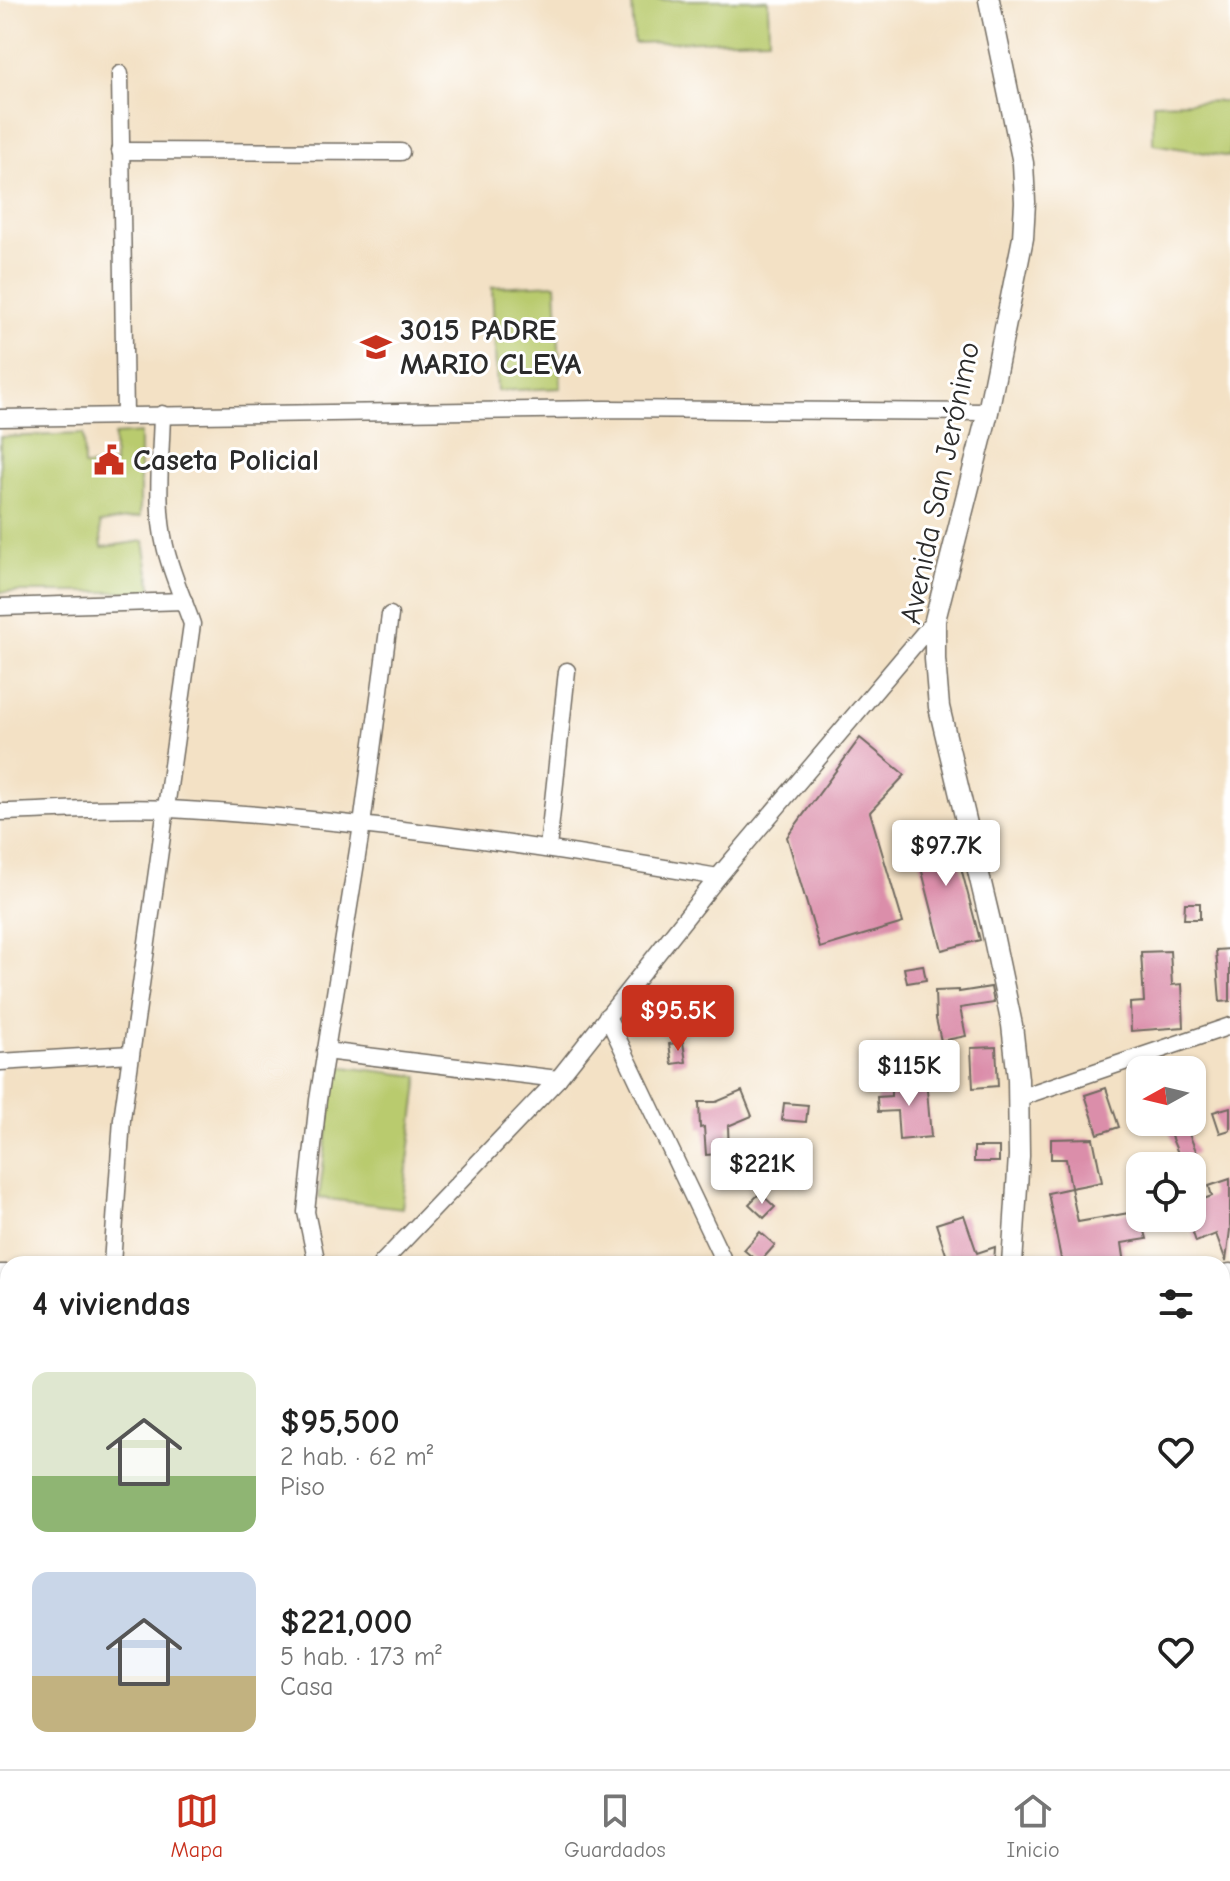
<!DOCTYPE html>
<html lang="es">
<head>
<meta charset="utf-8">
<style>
  body { margin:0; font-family:"Comic Neue",sans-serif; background:#f2f2f2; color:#222; height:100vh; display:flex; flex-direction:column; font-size:30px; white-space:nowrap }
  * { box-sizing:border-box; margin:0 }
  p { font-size:26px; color:#767676 }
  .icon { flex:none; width:44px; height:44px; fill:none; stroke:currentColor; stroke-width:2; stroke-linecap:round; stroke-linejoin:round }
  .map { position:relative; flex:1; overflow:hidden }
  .details { position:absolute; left:0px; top:1256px; width:1230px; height:514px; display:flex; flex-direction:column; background:#fff; border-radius:24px 24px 0 0; box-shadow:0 2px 6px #0004 }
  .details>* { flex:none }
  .needle { width:52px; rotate:262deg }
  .tools { position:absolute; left:1126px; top:1056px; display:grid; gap:16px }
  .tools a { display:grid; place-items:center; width:80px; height:80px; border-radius:16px; background:#fff; box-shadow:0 2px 6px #0004; font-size:40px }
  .price { position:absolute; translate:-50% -68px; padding:0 18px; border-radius:8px; background:#fff; color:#222; font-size:26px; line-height:52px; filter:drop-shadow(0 2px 4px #0008) }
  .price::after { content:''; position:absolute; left:50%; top:48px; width:24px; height:18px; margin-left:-12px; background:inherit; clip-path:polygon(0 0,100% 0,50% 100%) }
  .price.current { background:#c8321e; color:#fff }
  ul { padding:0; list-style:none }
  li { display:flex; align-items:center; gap:24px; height:200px; padding:0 32px }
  li span { display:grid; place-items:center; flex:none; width:224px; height:160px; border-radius:16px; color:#555 }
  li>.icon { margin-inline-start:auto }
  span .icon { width:96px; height:96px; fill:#fffc; stroke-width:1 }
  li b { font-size:34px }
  h2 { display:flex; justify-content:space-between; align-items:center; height:96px; padding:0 32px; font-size:34px }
  .tabs { display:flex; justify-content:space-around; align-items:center; height:112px; border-top:2px solid #e0e0e0; background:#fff; font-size:22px; color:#767676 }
  .tabs a { display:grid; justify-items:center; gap:4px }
  .tabs .current { color:#c8321e }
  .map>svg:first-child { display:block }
  .green { fill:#b9cb6e; stroke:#727b4c; stroke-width:2 }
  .building { fill:#db8eaa }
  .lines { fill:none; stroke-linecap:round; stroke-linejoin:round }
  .minor-casing { stroke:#716b61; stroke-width:19 }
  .tertiary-casing { stroke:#716b61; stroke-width:23 }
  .primary-casing { stroke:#716b61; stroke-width:29 }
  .minor { stroke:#fff; stroke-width:16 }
  .tertiary { stroke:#fff; stroke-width:20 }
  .primary { stroke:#fff; stroke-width:26 }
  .labels { text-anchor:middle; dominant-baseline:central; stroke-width:6; stroke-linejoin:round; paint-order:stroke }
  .poi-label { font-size:30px; font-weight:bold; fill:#2b2b2b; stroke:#fff; text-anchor:start }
  .street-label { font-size:30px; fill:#2b2b2b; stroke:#fff }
</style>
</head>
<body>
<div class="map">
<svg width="1230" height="1769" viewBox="0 0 1230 1769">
  <rect width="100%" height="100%" fill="#fff"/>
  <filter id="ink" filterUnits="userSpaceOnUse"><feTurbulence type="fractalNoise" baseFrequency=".0125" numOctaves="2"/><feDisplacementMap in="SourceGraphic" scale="16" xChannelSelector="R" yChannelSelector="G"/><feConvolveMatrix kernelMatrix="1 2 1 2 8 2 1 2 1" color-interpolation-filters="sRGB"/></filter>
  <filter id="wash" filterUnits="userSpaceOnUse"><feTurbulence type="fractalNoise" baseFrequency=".006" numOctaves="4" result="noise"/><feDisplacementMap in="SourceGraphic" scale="32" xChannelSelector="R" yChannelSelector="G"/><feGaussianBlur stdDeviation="1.8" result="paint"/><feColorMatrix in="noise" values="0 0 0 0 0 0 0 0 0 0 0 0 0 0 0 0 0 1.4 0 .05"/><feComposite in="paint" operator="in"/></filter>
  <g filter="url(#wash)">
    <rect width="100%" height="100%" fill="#f3e1c5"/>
    <g class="green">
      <path d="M632,0H768L769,39L634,43Z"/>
      <path d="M1230,101V157L1153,144V103Z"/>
      <path d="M556,284L561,388L497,391L492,287Z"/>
      <path d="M140,433V517L100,523L102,547L144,541L152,592H0V437L83,434L84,466L114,465V435Z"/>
      <path d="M336,1066L419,1076L402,1208L319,1198Z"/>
      <path d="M393,1762H451L452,1769H394Z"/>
      <path d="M458,1762H657L658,1769H460Z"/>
      <path d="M1119,1762H1193L1194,1769H1120Z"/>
    </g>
    <g id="blocks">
      <g class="building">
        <path d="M860,738L905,775L870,812L903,923L820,948L787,837Z"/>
        <path d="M950,826L980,940L942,950L913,836Z"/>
        <path d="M1185,903H1200V919H1184Z"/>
        <path d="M1230,949V1001L1220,1002L1216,950Z"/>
        <path d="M1170,951L1172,985L1182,984L1184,1027L1131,1031L1130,1003L1144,1002L1141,952Z"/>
        <path d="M923,965L926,980L907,983L904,968Z"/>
        <path d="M991,987L994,1003L960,1008L966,1036L941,1041L936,1019L935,991L959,990V992Z"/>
        <path d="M683,1042L686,1062L672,1064L669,1044Z"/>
        <path d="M996,1047L998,1086L973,1088L971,1048Z"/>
        <path d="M926,1078L931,1137L899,1140L897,1111L878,1112L877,1097L891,1096V1080Z"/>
        <path d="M1106,1088L1119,1127L1098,1134L1085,1095Z"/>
        <path d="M742,1091L752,1116L728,1126L729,1153L706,1155L704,1127L700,1128L699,1102H716Z"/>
        <path d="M784,1103L808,1105L806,1122L782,1120Z"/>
        <path d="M1230,1107V1130L1220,1133L1213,1112Z"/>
        <path d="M1165,1122H1184L1197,1153L1180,1158Z"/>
        <path d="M1093,1138L1102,1182L1071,1188L1066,1159H1051V1139Z"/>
        <rect x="974" y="1147" width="25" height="15"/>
        <path d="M1230,1179V1230L1226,1261L1216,1234L1196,1242L1188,1218H1192V1203L1212,1196L1209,1186Z"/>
        <path d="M1071,1188L1078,1222L1140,1211L1147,1239L1122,1243L1125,1264H1062L1048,1193Z"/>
        <path d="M760,1193L775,1207L764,1218L749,1204Z"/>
        <path d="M964,1215L977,1253L995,1247L994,1264H953L952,1261L963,1258L962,1255L948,1260L936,1224Z"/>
        <path d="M760,1232L775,1245L759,1263L744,1250Z"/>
      </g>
    </g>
  </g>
  <g filter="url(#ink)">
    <use href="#blocks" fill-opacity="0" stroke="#716b61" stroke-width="2"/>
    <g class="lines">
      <g class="minor-casing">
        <g id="minor">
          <path d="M120,74L125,416"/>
          <path d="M120,151L401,152"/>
          <path d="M0,418L605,409L988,412"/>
          <path d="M0,607L184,601"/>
          <path d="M0,812C56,811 114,806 170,809C354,819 537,846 718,877"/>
          <path d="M548,848L567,671"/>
          <path d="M607,1016L725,1264"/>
          <path d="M325,1051L558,1079"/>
          <path d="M0,1062L131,1054"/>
          <path d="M1018,1098L1230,1026"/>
          <path d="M112,1264L122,1119L192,624C183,598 171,573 165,546C155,504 161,457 162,414"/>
          <path d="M317,1264L306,1212L318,1100L362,825L390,615"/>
          <path d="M381,1264L558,1079L718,877L935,620"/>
          <path d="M0,1273H8"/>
          <path d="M0,1636L8,1628"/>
          <path d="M1222,1717L1230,1732"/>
          <path d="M1016,1762L1017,1769"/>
          <path d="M797,1769L798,1762"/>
        </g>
      </g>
      <g class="tertiary-casing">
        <path id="tertiary" d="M989,0L1023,163L1025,202L1023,238L988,412L935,620V659L939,707L991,925L1012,1025L1018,1079L1019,1156L1012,1264"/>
      </g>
      <g class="primary-casing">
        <g id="primary">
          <path d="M1222,1280L1230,1277"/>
          <path d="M38,1769L55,1762"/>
        </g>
      </g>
      <use href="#minor" class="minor"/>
      <use href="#tertiary" class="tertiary"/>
      <use href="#primary" class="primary"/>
    </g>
  </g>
  <defs>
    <g id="school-bare" transform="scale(2.4)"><path d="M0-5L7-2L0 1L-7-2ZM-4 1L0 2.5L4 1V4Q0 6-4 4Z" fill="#c8321e" stroke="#fff" stroke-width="2.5" paint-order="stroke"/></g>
    <g id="civic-bare" transform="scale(2.4)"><path d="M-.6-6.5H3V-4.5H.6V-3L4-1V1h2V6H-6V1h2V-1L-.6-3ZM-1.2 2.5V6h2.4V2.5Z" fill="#c8321e" stroke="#fff" stroke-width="2.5" paint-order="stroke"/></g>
  </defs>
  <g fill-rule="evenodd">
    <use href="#school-bare" x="376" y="347"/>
    <use href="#civic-bare" x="109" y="460"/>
  </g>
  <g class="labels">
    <g class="poi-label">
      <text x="400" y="330">3015 PADRE<tspan x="400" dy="34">MARIO CLEVA</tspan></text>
      <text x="133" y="460">Caseta Policial</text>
    </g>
    <g class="street-label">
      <text transform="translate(940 483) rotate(-78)">Avenida San Jerónimo</text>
    </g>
  </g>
</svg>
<div class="tools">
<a><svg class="needle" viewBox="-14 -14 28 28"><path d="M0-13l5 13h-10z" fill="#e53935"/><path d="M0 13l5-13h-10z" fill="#767676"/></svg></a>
<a><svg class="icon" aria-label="locate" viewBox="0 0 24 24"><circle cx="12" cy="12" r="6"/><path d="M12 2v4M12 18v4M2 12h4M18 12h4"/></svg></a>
</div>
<b class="price" style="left:946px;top:888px">$97.7K</b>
<b class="price current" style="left:678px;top:1053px">$95.5K</b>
<b class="price" style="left:909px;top:1108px">$115K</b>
<b class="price" style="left:762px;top:1206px">$221K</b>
<section class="details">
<h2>4 viviendas<svg class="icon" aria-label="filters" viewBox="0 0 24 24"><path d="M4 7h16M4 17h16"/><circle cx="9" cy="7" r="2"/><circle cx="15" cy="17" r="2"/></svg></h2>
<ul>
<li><span style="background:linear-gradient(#dfe7d0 65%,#8fb573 0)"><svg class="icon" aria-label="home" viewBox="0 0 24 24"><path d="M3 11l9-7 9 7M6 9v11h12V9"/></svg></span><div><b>$95,500</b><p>2 hab. · 62 m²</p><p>Piso</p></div><svg class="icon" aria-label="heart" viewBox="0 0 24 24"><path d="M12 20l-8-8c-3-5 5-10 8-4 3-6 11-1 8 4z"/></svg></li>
<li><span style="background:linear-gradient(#c9d6e8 65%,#c2b280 0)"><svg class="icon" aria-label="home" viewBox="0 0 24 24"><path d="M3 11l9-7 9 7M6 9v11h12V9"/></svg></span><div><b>$221,000</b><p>5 hab. · 173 m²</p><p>Casa</p></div><svg class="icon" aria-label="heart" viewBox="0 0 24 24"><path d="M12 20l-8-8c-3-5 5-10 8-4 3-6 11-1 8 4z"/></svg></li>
</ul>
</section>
</div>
<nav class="tabs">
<a class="current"><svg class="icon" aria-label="map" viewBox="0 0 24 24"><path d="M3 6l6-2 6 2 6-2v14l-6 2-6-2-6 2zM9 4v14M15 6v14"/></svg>Mapa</a>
<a><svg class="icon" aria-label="saved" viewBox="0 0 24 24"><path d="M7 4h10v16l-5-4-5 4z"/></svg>Guardados</a>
<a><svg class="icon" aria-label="home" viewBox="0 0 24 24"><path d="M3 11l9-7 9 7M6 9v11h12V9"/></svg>Inicio</a>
</nav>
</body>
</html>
